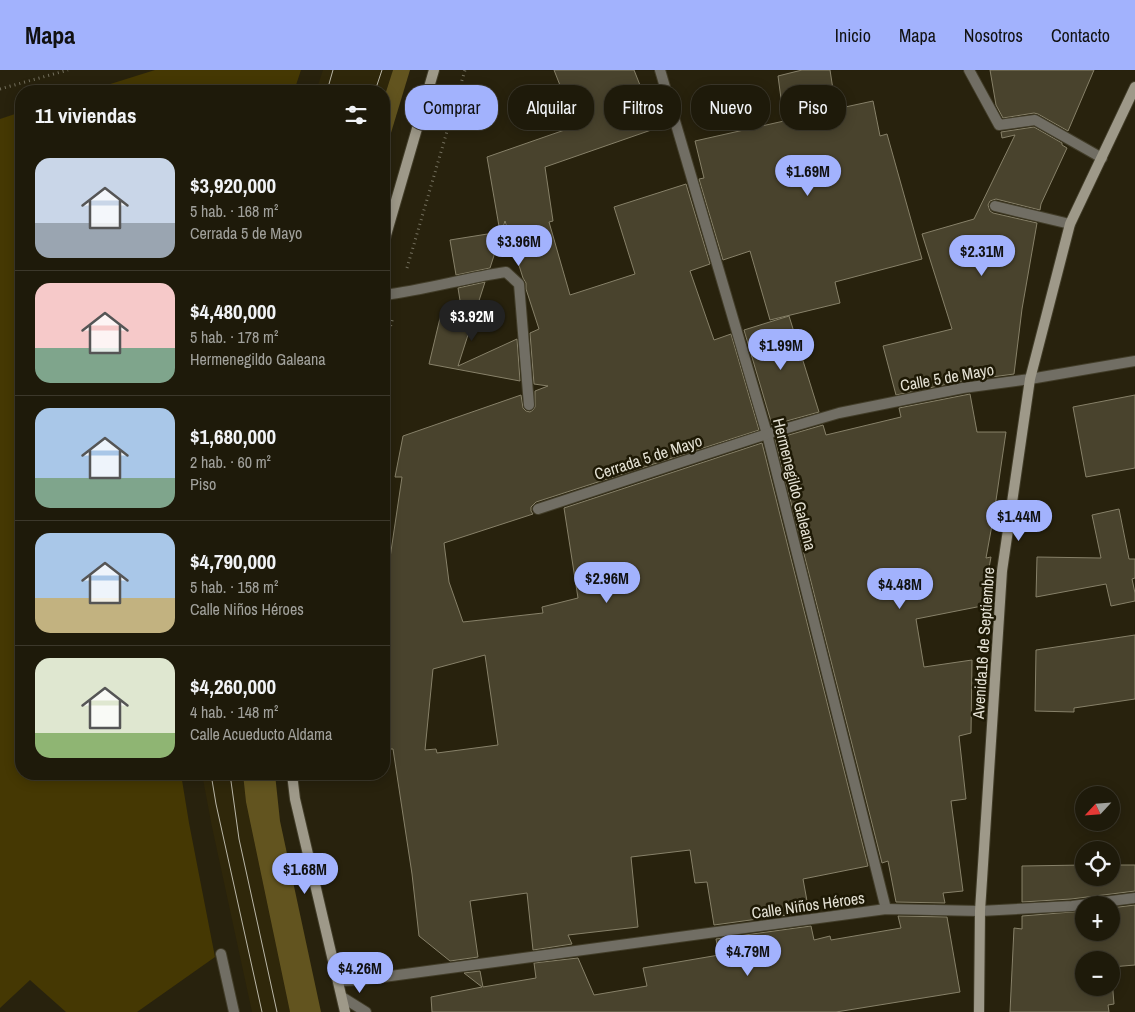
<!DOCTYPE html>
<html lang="es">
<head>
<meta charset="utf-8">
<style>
  body { margin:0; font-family:"Archivo Narrow",sans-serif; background:#262313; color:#f1f3f6; height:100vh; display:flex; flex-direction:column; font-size:19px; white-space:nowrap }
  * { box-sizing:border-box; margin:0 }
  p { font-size:16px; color:#a1a19c }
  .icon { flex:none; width:28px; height:28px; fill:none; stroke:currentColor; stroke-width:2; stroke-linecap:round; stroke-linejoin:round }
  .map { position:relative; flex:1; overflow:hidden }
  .drawer { position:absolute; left:15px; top:15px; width:375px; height:695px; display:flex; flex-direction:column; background:#1e1a0a; border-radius:20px; box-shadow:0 2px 12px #0003,0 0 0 1px #3c382b }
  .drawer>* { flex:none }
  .top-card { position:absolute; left:405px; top:15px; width:475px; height:45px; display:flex; gap:10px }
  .needle { width:32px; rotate:244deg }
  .fabs { position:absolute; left:1075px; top:716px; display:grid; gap:10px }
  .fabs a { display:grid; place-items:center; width:45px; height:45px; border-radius:50%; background:#1e1a0a; box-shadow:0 2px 12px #0003,0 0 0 1px #3c382b; font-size:25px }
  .price { position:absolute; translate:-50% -42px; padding:0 11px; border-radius:18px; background:#a2b2fd; color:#111; font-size:16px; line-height:32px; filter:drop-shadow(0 1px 2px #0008) }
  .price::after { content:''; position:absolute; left:50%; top:30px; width:15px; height:11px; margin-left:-8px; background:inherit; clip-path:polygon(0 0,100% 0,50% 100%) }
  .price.current { background:#222; color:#fff }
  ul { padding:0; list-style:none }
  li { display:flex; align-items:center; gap:15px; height:125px; padding:0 20px }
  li+li { border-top:1px solid #3c382b }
  li span { display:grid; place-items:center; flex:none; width:140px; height:100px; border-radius:15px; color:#555 }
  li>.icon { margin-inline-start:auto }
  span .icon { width:60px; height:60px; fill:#fffc; stroke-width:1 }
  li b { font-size:21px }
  h2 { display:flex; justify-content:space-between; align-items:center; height:60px; padding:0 20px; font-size:21px }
  .tag { padding:0 18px; border-radius:20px; background:#1e1a0a; box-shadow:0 2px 12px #0003,0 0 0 1px #3c382b; font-size:18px; line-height:45px }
  .tag.current { background:#a2b2fd; color:#111 }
  header { display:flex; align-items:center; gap:30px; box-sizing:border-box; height:70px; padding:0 25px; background:#a2b2fd; color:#111 }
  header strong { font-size:24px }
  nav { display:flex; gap:28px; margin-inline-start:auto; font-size:18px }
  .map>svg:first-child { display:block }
  .built { fill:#2f270a }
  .green { fill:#453803 }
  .forest { fill:#62541f }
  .building { fill:#49432d; stroke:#878169; fill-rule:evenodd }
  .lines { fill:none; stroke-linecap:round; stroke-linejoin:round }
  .service-casing { stroke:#423d29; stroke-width:12 }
  .minor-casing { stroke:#423d29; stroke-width:12 }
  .secondary-casing { stroke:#423d29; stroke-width:12 }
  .path { stroke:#74705e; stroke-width:3; stroke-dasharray:1 4; stroke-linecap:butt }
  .service { stroke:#716e64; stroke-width:10 }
  .minor { stroke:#716e64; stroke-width:10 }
  .secondary { stroke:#9e9989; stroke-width:10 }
  .tram { stroke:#bab7a8; stroke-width:1 }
  .labels { text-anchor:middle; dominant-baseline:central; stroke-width:5; stroke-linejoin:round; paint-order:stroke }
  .street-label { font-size:16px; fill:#e5e2d5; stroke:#1e1905 }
</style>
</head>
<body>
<header>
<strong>Mapa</strong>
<nav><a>Inicio</a><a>Mapa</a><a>Nosotros</a><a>Contacto</a></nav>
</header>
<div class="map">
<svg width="1135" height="942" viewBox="0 0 1135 942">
  <rect width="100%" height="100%" fill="#28220d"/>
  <g class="built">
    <path d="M323,0H393L384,28V21H316Z"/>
    <path d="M202,704H243L246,732L290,942H252L212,757Z"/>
  </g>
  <g class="green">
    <path d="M155,0H301L294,21H88Z"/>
    <path d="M21,42V704H181L189,753L215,887L137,942H66L30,910L0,938V49Z"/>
  </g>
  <g class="forest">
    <path d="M393,0H410L384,86V28Z"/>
    <path d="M243,704H275L280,751L321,942H290L246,732Z"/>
  </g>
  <g class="building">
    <path d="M554,0H634L657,58L545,97L553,151L549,152L570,225L635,204L614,137L686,114L710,194L690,201L714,270L731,264L759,360L536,432L531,437V441L533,444L444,473L449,512L463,552L543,543L542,537L578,528L564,438L762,373L868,796L803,809L809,842L714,855L707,812L695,813L690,780L631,787L638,857L568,865L572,874L533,880L527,823L470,831L478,887L450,891L419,866L412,804L393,679H384V489L390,488L402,407H395L403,366L521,325L523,338L526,341L530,342L533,340L535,337V321L548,316L534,314L530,263L539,259L526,219V213L523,208L505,151L490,198L456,205L450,170L500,162L487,87L576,56ZM485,585L498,675L437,683L436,679L425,680L433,599Z"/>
    <path d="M802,0H830L836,39L873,31L880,66L887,64L922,189L835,212L840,233L770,250L750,181L723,190L699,109L704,108L695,71L784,51L778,6Z"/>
    <path d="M990,0H1094L1068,61L1038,44L1034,43L1003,48L996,35Z"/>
    <path d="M1034,57L1062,73V75L1067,78L1041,134L1040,140L996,129L990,131L988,135L990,141L993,143L1037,153L1022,239L1014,304L962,311L896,325L883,276L952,259L922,164L974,149L1015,65L1002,68L1001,62Z"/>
    <path d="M485,212L458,296L517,269L520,311L429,294L441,244L463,249L458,218Z"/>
    <path d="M789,246L819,342L772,355L744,260Z"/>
    <path d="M970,324L977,362H1006L994,444L986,488L991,487L982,536L916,549L924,597L972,590L971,663L959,666L966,729L951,731L963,821L943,823L945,833L896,832L888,791L882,793L775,369L823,355L826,365L901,347L899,338Z"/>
    <path d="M1135,325V398L1086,407L1073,337Z"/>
    <path d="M1119,439L1129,489H1135V508L1132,509L1135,523V531L1111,536L1106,514L1036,527L1037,487L1101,488L1092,445Z"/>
    <path d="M1135,565V629L1074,638V642L1035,641L1036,580Z"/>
    <path d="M1084,795V808H1111V795H1135V821L1071,829L1022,832V796Z"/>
    <path d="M1135,835V895L1111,897L1114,934L1108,935L1109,942H1010L1014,858L1022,859V846L1084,841V862H1111V838ZM1084,890H1111V918H1084Z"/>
    <path d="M898,846L947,847L960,922L836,942H432L431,927L482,917L464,903L480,901L483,917L536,908L534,893L578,888L594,925L647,916L643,898L719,885L716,869L811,856L814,870L830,866L831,870L901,858Z"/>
  </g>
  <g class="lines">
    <g class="service-casing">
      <g id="service">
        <path d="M969,0L999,55L1035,50L1102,88"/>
        <path d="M995,136L1070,154"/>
        <path d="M221,884L234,942"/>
      </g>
    </g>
    <g class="minor-casing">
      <g id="minor">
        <path d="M660,0L767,364L886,839"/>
        <path d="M384,225C425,220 465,208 506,202L519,214L529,335"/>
        <path d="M538,439L767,364L839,343L963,318L1030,309L1135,291"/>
        <path d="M338,911L361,910L886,839L980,841L1072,836L1135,828"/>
        <path d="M342,927L366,942"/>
      </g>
    </g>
    <g class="secondary-casing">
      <g id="secondary">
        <path d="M384,172L434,0"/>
        <path d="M292,704L295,729L345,942"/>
        <path d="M979,942L980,841L1002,501L1030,309L1070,154L1135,17"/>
      </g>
    </g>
    <g class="path">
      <path d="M0,19L68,0"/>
      <path d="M407,198L465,0"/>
      <path d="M384,280L393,247"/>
    </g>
    <use href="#service" class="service"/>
    <use href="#minor" class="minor"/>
    <use href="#secondary" class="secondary"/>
    <g class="tram">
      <path d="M327,21L333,0"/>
      <path d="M375,21L382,0"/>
      <path d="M211,704L216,734L262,942"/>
      <path d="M230,704L239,769L277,942"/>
    </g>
  </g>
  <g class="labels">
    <g class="street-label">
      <text transform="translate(947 307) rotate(-10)">Calle 5 de Mayo</text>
      <text transform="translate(648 387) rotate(-18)">Cerrada 5 de Mayo</text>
      <text transform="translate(795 414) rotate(76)">Hermenegildo Galeana</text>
      <text transform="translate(983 573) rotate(-86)">Avenida16 de Septiembre</text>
      <text transform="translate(808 835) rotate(-8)">Calle Niños Héroes</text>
    </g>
  </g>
</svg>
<div class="fabs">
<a><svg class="needle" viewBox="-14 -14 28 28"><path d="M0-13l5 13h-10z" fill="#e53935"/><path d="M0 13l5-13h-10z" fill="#a1a19c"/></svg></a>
<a><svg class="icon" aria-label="locate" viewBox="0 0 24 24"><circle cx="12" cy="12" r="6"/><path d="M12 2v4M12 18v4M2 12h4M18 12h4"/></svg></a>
<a>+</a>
<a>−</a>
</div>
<b class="price" style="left:808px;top:127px">$1.69M</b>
<b class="price" style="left:519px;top:197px">$3.96M</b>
<b class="price" style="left:982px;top:207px">$2.31M</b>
<b class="price current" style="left:472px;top:272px">$3.92M</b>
<b class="price" style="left:781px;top:301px">$1.99M</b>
<b class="price" style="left:1019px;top:472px">$1.44M</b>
<b class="price" style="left:607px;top:534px">$2.96M</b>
<b class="price" style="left:900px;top:540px">$4.48M</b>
<b class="price" style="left:305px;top:825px">$1.68M</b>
<b class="price" style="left:748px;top:907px">$4.79M</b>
<b class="price" style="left:360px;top:924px">$4.26M</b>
<div class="top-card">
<a class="tag current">Comprar</a>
<a class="tag">Alquilar</a>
<a class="tag">Filtros</a>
<a class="tag">Nuevo</a>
<a class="tag">Piso</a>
</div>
<section class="drawer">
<h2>11 viviendas<svg class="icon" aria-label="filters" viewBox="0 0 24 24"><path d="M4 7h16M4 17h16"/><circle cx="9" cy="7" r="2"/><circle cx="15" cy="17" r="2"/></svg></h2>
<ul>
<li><span style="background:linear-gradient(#c9d6e8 65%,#9aa5b1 0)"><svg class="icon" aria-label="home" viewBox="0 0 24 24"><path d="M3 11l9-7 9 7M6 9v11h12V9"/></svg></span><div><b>$3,920,000</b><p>5 hab. · 168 m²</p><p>Cerrada 5 de Mayo</p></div></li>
<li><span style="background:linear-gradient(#f6c9c9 65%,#7fa58c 0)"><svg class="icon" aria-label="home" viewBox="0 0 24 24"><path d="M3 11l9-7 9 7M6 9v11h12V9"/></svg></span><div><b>$4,480,000</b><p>5 hab. · 178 m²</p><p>Hermenegildo Galeana</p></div></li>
<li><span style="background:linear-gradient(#a9c7e8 70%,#7fa58c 0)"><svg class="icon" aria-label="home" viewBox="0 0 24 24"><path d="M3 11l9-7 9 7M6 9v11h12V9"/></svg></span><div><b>$1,680,000</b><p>2 hab. · 60 m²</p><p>Piso</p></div></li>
<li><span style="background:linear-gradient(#a9c7e8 65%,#c2b280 0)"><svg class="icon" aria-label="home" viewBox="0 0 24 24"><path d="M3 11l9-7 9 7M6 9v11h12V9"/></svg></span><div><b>$4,790,000</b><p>5 hab. · 158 m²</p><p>Calle Niños Héroes</p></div></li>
<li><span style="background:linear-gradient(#dfe7d0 75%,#8fb573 0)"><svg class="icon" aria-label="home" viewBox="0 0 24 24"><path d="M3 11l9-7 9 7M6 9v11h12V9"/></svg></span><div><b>$4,260,000</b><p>4 hab. · 148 m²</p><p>Calle Acueducto Aldama</p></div></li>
</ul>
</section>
</div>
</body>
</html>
